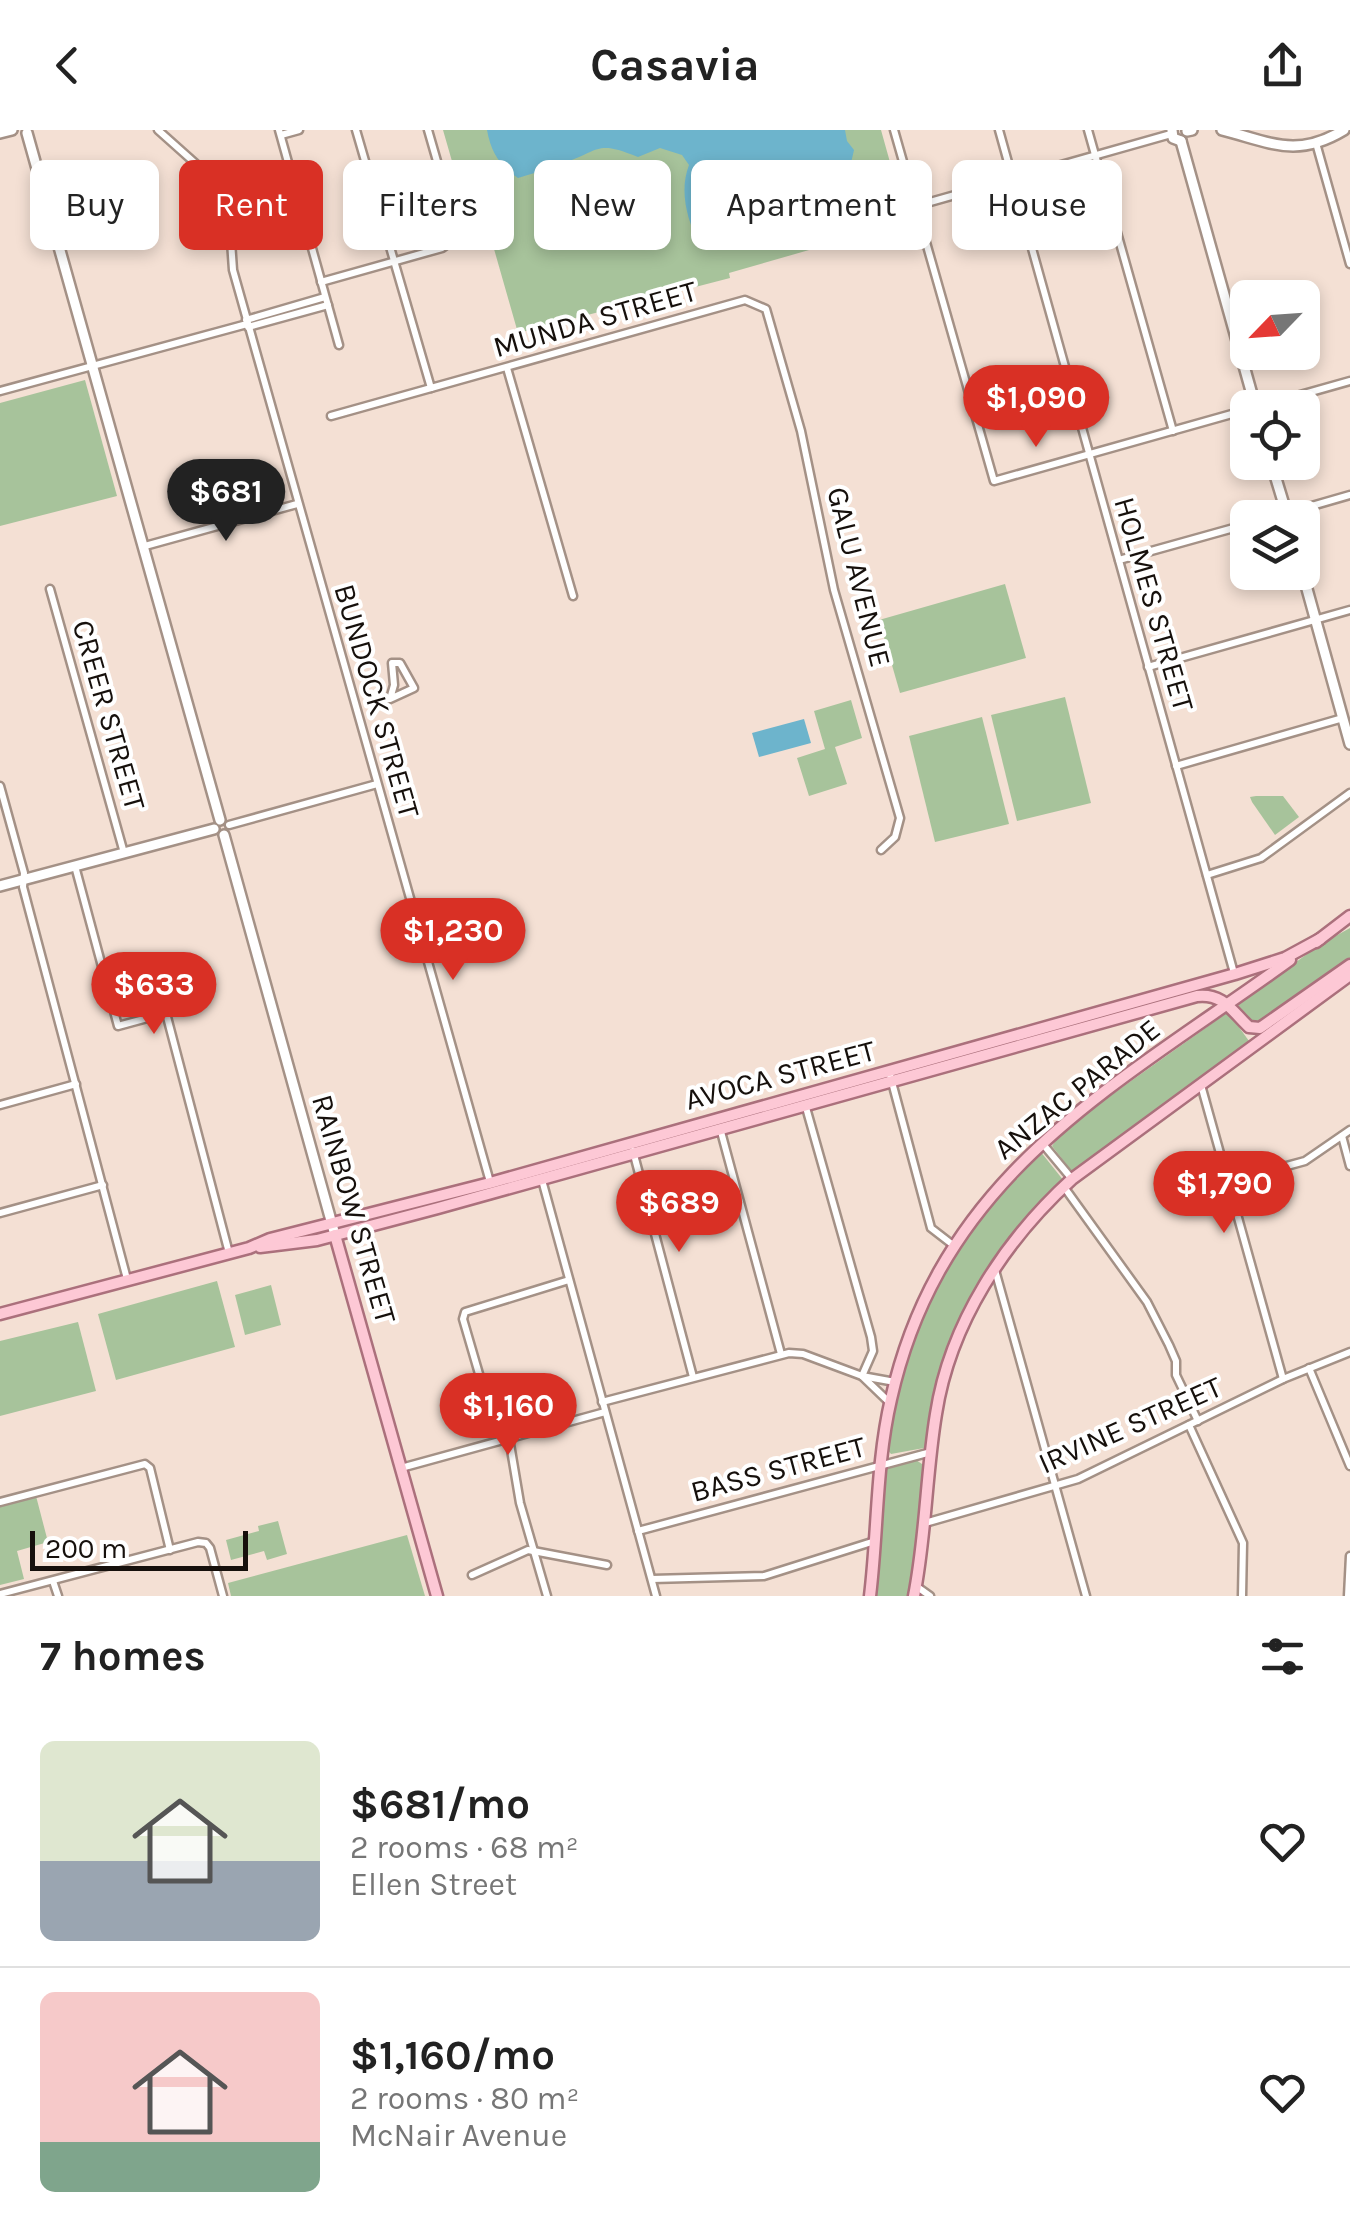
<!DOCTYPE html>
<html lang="en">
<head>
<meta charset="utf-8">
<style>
  body { margin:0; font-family:Karla,sans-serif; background:#f2f2f2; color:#222; height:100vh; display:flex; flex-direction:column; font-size:38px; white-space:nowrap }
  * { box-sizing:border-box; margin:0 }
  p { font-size:32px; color:#767676 }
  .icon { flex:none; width:55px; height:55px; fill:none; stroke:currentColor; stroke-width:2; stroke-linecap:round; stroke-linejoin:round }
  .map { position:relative; height:1466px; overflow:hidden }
  .panel { display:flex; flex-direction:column; background:#fff; flex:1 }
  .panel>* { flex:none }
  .hud { position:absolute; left:30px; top:30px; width:1290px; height:90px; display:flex; gap:20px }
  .needle { width:65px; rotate:245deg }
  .fabs { position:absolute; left:1230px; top:150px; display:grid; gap:20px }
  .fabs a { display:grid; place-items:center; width:90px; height:90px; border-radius:15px; background:#fff; box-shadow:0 5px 15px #0003; font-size:50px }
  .scale { position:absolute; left:30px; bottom:25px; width:218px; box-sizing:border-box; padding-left:10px; border:5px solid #16100c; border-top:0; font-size:28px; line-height:35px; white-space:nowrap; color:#16100c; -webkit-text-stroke:8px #fff; paint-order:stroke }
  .price { position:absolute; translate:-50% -85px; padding:0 22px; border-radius:35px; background:#d93025; color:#fff; font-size:32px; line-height:65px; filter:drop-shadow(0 2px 5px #0008) }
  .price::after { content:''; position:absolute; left:50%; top:60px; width:30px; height:22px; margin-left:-15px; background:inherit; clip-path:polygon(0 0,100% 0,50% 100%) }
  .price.on { background:#222; color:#fff }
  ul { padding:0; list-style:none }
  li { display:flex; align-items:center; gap:30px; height:250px; padding:0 40px }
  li+li { border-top:2px solid #e0e0e0 }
  li span { display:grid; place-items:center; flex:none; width:280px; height:200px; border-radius:15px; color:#555 }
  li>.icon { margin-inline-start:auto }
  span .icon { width:120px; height:120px; fill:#fffc; stroke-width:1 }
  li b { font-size:42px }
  h2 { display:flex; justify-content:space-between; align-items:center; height:120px; padding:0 40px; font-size:42px }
  .pill { padding:0 35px; border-radius:15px; background:#fff; box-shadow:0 5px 15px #0003; font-size:35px; line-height:90px }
  .pill.on { background:#d93025; color:#fff }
  header { display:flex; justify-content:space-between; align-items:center; height:130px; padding:0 40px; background:#fff; font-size:45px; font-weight:700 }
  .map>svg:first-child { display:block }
  .green { fill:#a7c39b }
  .water { fill:#6db4cc }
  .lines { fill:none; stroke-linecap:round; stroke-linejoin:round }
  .street-casing { stroke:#a49186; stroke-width:11 }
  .secondary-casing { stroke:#a49186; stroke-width:14 }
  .primary-casing { stroke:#ab707c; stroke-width:15 }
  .street { stroke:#fff; stroke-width:6 }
  .secondary { stroke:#fff; stroke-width:9 }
  .primary { stroke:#fdc8d5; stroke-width:10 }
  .labels { text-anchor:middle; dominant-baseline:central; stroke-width:8; stroke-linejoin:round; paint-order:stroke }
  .street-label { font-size:30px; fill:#16100c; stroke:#fff }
</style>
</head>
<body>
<header><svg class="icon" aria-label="back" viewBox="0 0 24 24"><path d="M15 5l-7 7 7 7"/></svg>Casavia<svg class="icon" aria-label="share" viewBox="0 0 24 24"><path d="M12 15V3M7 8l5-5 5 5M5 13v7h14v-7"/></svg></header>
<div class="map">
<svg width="1350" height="1466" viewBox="0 0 1350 1466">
  <rect width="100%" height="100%" fill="#f4e0d4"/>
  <g class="green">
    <path d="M443,0H881L905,86L821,109L823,116L729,143L730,148L518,203L490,105L468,111L461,84L462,66Z"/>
    <path d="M85,250L117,366L0,396V273Z"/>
    <path d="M1005,454L1026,528L900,563L879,490Z"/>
    <path d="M1065,567L1091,673L1017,691L991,585Z"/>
    <path d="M851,570L862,608L835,617L847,654L809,666L797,628L825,619L814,581Z"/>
    <path d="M982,587L1009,694L935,712L909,606Z"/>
    <path d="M1256,666H1283L1299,687L1275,705L1252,672L1250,667Z"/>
    <path d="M1350,798V830L1260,894L1247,890L1238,877L1239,873L1321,814Z"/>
    <path d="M1228,882L1249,911L1073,1043L1052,1016L1065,998Z"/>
    <path d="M1040,1021L1064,1051C1029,1097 979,1148 955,1201C939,1235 932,1276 927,1313L924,1318L891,1324L887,1319C900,1233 929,1146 986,1077C1002,1057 1022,1039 1040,1021Z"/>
    <path d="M217,1151L235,1217L116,1250L98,1184Z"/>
    <path d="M271,1155L281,1195L245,1205L235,1165Z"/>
    <path d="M78,1192L96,1261L0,1286V1211Z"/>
    <path d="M916,1330L925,1336L909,1466H874L884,1338Z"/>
    <path d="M36,1366L48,1412L17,1421L24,1449L0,1455V1375Z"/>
    <path d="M278,1391L287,1424L267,1430L264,1421L231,1430L226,1410L259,1401L258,1396Z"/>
    <path d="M407,1405L425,1466H231L228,1453Z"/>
  </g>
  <g class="water">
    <path d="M487,0H845L847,11L854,20L851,33L856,50L777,104L739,116L699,114C687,89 679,61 689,35L682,25L660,18L638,27C596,10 601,20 564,33C549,39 533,43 518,48C499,35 491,22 487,0Z"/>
    <path d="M804,589L811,613L759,627L752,603Z"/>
  </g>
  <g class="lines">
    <g class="street-casing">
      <g id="street">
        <path d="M158,0L214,50L228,68L233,140L490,1052"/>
        <path d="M279,0L339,215"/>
        <path d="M356,0L431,258L745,170L766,179L801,301L834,460L900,688L895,707L881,720"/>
        <path d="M894,0L994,351L1246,280"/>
        <path d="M999,0L1234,843"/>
        <path d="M1088,0L1173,301"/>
        <path d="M281,5L299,0"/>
        <path d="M1316,13L1350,134"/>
        <path d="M916,76L1171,4"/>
        <path d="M321,152L442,118L456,108V97L428,0"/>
        <path d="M246,190L325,167"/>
        <path d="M248,197L328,175"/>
        <path d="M507,238L573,466"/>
        <path d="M0,261L247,194"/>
        <path d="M1265,275L1350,251"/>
        <path d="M331,286L431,258"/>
        <path d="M1270,388L1350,365"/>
        <path d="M145,416L297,374"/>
        <path d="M1119,430L1248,394"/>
        <path d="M50,459L124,723"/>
        <path d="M392,533H400L414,558L390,569L394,555Z"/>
        <path d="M1148,537L1350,480"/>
        <path d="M1176,636L1343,588"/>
        <path d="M0,656L24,743L23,757L127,1149"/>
        <path d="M229,695L377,654"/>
        <path d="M75,736L118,896L166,883L229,1123"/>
        <path d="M1207,745L1261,728L1350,663"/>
        <path d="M166,883L182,878"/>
        <path d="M889,941L931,1098L953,1115"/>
        <path d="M1201,955L1283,1249"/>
        <path d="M805,974L871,1207L873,1221L862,1246"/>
        <path d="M0,975L76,954"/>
        <path d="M720,998L781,1224"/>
        <path d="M1342,1006L1350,1036"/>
        <path d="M1042,1013L1072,1049"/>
        <path d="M633,1021L693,1247"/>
        <path d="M542,1050L656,1466"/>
        <path d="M1228,1052L1305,1031L1350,1000"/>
        <path d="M1064,1057L1147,1172L1169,1215L1176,1231V1245L1198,1291"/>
        <path d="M0,1083L103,1055"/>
        <path d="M995,1140L1086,1466"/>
        <path d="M1309,1238L1350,1336"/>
        <path d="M863,1247L890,1273"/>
        <path d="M602,1272L789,1223L803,1224L862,1246L895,1252"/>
        <path d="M1189,1295L1243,1413L1242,1466"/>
        <path d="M509,1308L520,1373L547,1466"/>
        <path d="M504,1310L491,1268L484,1261L463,1189L465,1182L569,1150"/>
        <path d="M401,1338L605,1282"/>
        <path d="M0,1372L145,1334L150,1338L170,1420"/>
        <path d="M925,1393L1078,1349L1283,1249L1350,1222"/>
        <path d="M638,1401L931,1322"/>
        <path d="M472,1445L528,1420L607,1435"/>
        <path d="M652,1449L764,1446L875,1411"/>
        <path d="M53,1451L58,1466"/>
        <path d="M916,1456L930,1466"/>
        <path d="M0,1464L198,1412L206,1413L210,1418L223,1466"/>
        <path d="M1348,1466L1350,1426"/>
      </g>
    </g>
    <g class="secondary-casing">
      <g id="secondary">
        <path d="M1172,0L1173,8L1181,11"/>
        <path d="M1222,0C1270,12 1296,29 1344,0"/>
        <path d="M1187,1L1192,0"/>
        <path d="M0,3L12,0"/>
        <path d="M27,3L220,690"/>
        <path d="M1181,11L1253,268"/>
        <path d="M1253,268L1262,270L1265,278"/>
        <path d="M1248,283L1246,274L1253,268"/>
        <path d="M1271,332L1288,388"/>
        <path d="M1302,441L1350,614"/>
        <path d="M224,705L335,1105"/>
        <path d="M0,756L214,699"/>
      </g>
    </g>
    <g class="primary-casing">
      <g id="primary">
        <path d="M1316,812L1350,786"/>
        <path d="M335,1105L437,1466"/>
        <path d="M260,1117L317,1110L438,1078L1197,866C1223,863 1232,881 1249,897L1260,898L1350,835"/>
        <path d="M0,1184L249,1118L270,1109L490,1053L1235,844L1285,828L1320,809"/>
        <path d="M870,1466C878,1400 876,1333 891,1269C942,1042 1116,956 1290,830"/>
        <path d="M914,1466C926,1406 926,1344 936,1284C950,1193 1005,1110 1072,1049L1350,845"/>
      </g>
    </g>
    <use href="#street" class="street"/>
    <use href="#secondary" class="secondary"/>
    <use href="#primary" class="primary"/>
  </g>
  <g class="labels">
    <g class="street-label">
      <text transform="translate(595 189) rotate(-16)">MUNDA STREET</text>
      <text transform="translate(859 447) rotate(76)">GALU AVENUE</text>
      <text transform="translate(1154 474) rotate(74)">HOLMES STREET</text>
      <text transform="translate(377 571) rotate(74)">BUNDOCK STREET</text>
      <text transform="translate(109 585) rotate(74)">CREER STREET</text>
      <text transform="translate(780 945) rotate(-15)">AVOCA STREET</text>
      <text transform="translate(1077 959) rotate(-39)">ANZAC PARADE</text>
      <text transform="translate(354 1079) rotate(74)">RAINBOW STREET</text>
      <text transform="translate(1130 1295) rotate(-24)">IRVINE STREET</text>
      <text transform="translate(778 1339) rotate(-15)">BASS STREET</text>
    </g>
  </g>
</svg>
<div class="fabs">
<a><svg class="needle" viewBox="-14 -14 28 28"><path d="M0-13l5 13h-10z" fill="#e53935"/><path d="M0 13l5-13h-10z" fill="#767676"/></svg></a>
<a><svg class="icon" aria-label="locate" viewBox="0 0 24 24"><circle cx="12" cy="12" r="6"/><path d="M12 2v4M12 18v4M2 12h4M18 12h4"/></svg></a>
<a><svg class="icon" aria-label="layers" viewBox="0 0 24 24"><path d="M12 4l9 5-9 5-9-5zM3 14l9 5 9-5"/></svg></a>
</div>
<div class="scale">200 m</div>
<b class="price" style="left:1036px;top:320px">$1,090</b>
<b class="price on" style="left:226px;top:414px">$681</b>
<b class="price" style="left:453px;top:853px">$1,230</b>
<b class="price" style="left:154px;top:907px">$633</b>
<b class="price" style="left:1224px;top:1106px">$1,790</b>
<b class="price" style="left:679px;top:1125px">$689</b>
<b class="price" style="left:508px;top:1328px">$1,160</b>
<div class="hud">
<a class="pill">Buy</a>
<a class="pill on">Rent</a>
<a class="pill">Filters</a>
<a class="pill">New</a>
<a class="pill">Apartment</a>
<a class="pill">House</a>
</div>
</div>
<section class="panel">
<h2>7 homes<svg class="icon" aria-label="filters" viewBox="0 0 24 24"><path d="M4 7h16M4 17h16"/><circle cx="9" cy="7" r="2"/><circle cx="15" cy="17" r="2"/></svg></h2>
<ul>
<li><span style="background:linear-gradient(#dfe7d0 60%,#9aa5b1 0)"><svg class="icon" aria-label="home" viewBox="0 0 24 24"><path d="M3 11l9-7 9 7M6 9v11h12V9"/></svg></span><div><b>$681/mo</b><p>2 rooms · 68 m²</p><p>Ellen Street</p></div><svg class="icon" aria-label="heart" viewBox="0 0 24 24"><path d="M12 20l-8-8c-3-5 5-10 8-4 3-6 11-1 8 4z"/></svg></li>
<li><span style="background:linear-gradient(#f6c9c9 75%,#7fa58c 0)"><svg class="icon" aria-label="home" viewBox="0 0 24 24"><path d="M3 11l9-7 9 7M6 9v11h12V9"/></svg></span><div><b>$1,160/mo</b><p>2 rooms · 80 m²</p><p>McNair Avenue</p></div><svg class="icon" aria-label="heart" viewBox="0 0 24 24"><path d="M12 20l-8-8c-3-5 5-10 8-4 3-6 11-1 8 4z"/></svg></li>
</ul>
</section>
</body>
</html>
